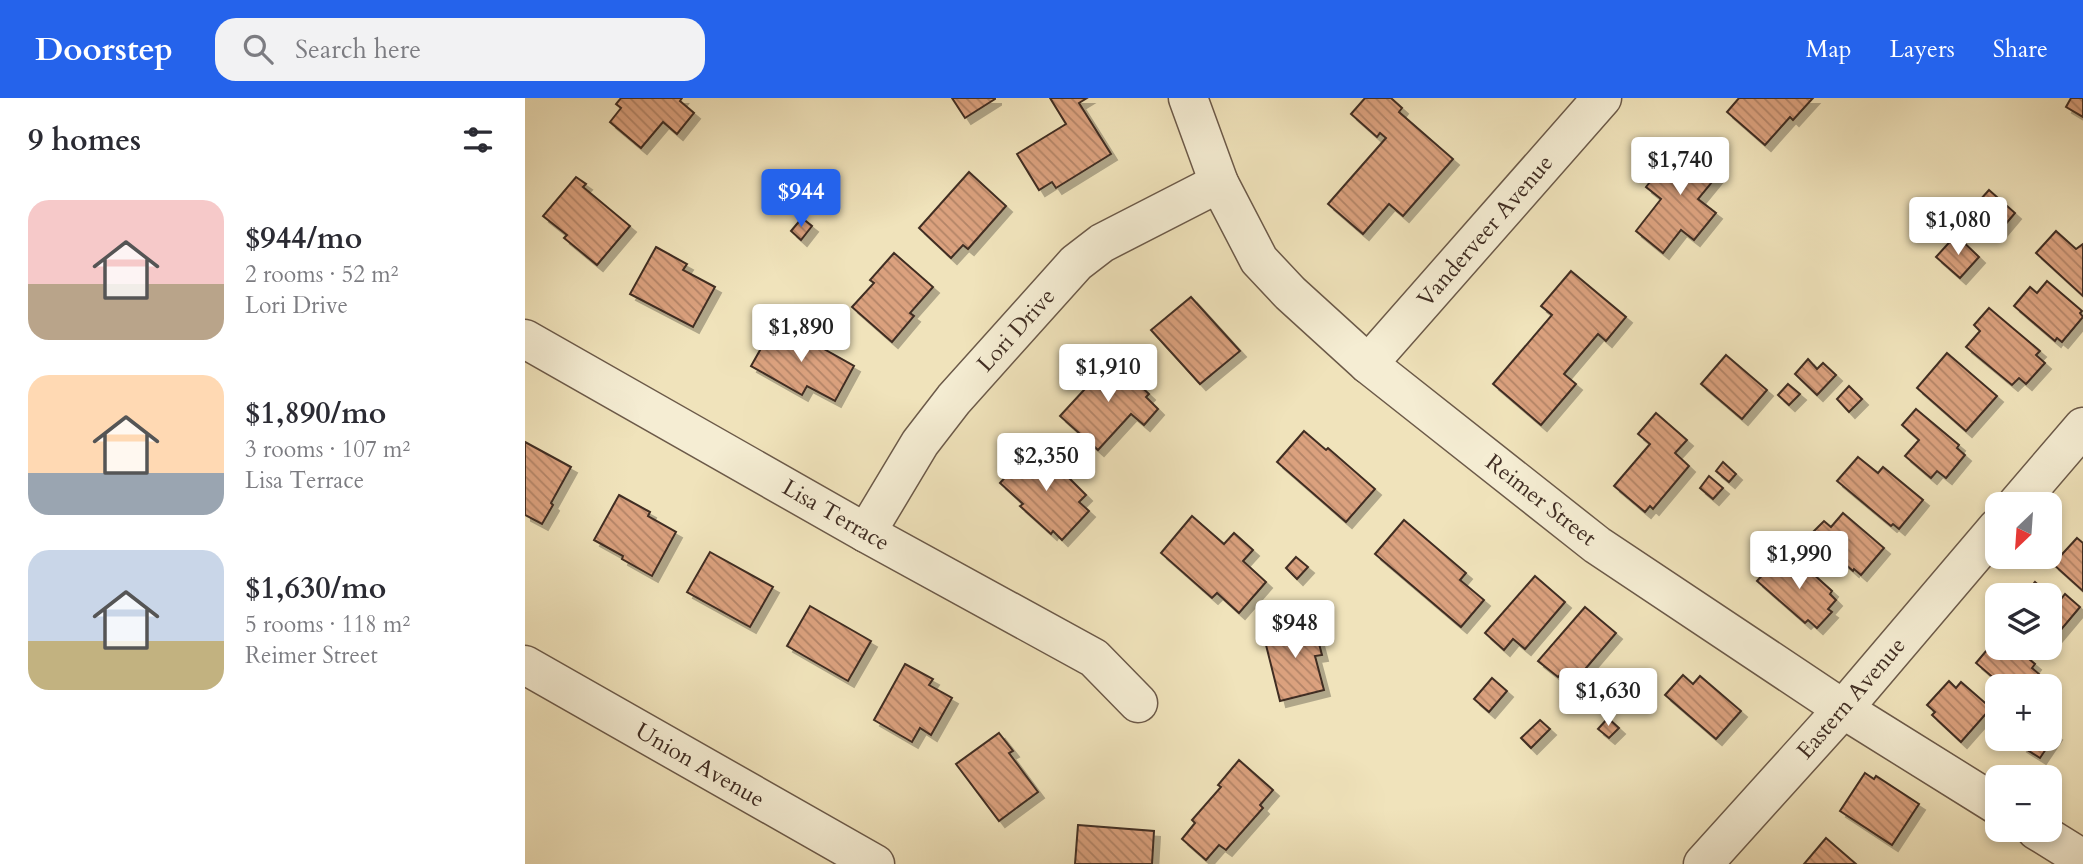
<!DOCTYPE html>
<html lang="en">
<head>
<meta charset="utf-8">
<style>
  body { margin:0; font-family:Cardo,serif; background:#f2f2f3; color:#2b2b33; height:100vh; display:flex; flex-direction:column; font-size:26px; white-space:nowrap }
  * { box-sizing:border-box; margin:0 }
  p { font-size:23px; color:#7c7c81 }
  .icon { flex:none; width:38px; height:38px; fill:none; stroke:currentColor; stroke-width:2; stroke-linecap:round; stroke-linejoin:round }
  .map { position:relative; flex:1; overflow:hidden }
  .panel { display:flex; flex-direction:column; background:#fff; width:525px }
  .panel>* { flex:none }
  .needle { width:46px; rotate:205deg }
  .buttons { position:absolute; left:1460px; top:394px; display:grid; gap:14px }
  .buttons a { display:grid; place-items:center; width:77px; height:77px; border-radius:14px; background:#fff; box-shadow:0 4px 10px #0003; font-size:35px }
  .price { position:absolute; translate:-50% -60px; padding:0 16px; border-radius:7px; background:#fff; color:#222; font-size:23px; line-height:46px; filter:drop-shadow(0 2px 4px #0008) }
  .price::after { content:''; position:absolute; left:50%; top:42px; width:21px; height:16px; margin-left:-10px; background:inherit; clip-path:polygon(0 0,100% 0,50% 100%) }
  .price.selected { background:#2563eb; color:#fff }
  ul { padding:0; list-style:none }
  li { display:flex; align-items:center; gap:21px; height:175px; padding:0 28px }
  li span { display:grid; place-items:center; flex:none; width:196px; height:140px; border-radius:21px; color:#555 }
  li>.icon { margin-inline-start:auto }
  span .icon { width:84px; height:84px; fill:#fffc; stroke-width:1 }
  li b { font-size:30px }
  h2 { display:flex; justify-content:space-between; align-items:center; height:84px; padding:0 28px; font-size:30px }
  header { display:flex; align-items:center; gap:42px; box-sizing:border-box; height:98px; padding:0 35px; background:#2563eb; color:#fff }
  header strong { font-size:33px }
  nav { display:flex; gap:38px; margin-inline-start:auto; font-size:24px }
  .search { width:490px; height:63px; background:#f2f2f3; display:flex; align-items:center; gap:18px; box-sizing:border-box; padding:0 24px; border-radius:21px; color:#7c7c81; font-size:26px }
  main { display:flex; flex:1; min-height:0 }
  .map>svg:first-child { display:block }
  .building { fill:url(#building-back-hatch); stroke:#402d23; stroke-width:2; filter:url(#shadow) }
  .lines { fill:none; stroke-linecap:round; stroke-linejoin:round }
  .minor-casing { stroke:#6c5a49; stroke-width:41 }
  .minor { stroke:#f5edd3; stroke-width:38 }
  .labels { text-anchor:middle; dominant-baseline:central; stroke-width:6; stroke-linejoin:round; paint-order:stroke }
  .street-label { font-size:23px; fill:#402d23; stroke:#f5edd3 }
</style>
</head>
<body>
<header>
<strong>Doorstep</strong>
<div class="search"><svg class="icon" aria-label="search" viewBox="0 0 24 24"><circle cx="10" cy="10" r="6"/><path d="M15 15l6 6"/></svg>Search here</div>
<nav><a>Map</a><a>Layers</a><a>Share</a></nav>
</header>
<main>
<section class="panel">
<h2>9 homes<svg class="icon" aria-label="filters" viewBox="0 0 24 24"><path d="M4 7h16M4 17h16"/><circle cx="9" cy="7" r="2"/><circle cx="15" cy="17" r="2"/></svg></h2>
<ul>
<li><span style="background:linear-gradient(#f6c9c9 60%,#b9a48a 0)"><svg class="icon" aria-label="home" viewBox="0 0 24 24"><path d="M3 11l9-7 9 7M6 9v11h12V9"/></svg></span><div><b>$944/mo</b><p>2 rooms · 52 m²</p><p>Lori Drive</p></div></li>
<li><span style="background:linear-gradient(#ffd9b3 70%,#9aa5b1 0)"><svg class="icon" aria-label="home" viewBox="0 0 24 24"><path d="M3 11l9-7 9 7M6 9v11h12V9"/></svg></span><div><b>$1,890/mo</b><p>3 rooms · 107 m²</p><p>Lisa Terrace</p></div></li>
<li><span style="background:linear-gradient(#c9d6e8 65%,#c2b280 0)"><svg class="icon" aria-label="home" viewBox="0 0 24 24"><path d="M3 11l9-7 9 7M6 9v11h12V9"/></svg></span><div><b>$1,630/mo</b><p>5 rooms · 118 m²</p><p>Reimer Street</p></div></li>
</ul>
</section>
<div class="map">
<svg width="1558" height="766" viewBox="0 0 1558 766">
  <defs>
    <pattern id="building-back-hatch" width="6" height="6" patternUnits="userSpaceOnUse" patternTransform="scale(1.75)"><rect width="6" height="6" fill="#dba17e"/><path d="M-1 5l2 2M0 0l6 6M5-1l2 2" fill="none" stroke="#b38467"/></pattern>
    <filter id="shadow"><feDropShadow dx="6" dy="6" stdDeviation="0" flood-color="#0004"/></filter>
  </defs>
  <rect width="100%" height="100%" fill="#f0e3bb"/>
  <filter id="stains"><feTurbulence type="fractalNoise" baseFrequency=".00286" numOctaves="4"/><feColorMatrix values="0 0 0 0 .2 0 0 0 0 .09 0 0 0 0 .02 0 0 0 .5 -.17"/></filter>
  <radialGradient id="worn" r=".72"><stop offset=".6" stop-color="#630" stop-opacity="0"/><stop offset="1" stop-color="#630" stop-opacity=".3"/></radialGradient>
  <g class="building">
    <path d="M96,0H157L155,3L169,15L152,36L138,24L116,50L85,24L96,10L91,6Z"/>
    <path d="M427,0H470V1L440,20Z"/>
    <path d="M525,0H562L554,5L586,56L531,90L527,84L514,92L492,56L541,26Z"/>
    <path d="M840,0H866L877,10L874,14L928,61L878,118L864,106L838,136L803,106L861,40L855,35L852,39L826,16Z"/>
    <path d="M1214,0H1288L1268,22L1265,19L1240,47L1202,14Z"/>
    <path d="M1546,0H1558V19L1541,9Z"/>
    <path d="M1159,41L1197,72L1173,101L1191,115L1169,142L1156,132L1138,155L1111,133L1136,101L1121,89Z"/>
    <path d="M444,74L481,108L443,151L438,147L426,160L394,130Z"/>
    <path d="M51,79L61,86L58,89L105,128L72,167L39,140L42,137L18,118Z"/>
    <path d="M1464,92L1490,115L1474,134L1447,111Z"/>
    <path d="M277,120L287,128L276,142L266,133Z"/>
    <path d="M1531,133L1551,151L1558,146V198L1511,155Z"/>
    <path d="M1431,137L1454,159L1435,180L1411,159Z"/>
    <path d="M131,149L162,166L158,172L190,189L168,229L105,196Z"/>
    <path d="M369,155L408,189L385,215L389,218L367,244L327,209L349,185L345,182Z"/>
    <path d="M1046,173L1101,219L1081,243L1073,236L1039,276L1051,286L1016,327L968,286L1027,217L1016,208Z"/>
    <path d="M1522,183L1557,213L1555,215L1558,219L1537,244L1532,240L1530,243L1489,208L1505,189L1512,195Z"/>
    <path d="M666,199L715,253L675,286L626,232Z"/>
    <path d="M1464,210L1515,253L1511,257L1520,265L1501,286L1494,280L1487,287L1441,249L1455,233L1449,227Z"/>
    <path d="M251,224L329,268L310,303L282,288L277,297L226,268Z"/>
    <path d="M1422,255L1472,298L1441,333L1392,290Z"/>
    <path d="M1201,257L1242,292L1217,321L1176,286Z"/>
    <path d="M583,258L624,296L621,299L633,311L619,327L606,316L573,352L535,318L559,292L555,288Z"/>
    <path d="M1283,261L1292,271L1298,265L1311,277L1292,297L1270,276Z"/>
    <path d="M1263,286L1275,296L1264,307L1253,297Z"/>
    <path d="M1324,288L1337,301L1324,314L1312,301Z"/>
    <path d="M1391,311L1434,347L1432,350L1440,357L1421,380L1412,373L1406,380L1380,358L1394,342L1377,327Z"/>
    <path d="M1131,315L1162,342L1150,355L1164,368L1128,411L1125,408L1120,414L1089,388L1125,346L1113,336Z"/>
    <path d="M779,333L801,352L803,350L850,391L821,424L752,364Z"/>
    <path d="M0,344L46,369L26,405L28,407L17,426L0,417Z"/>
    <path d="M510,346L561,397L554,404L564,413L537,442L528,433L526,436L495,408L498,406L475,385Z"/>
    <path d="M1333,359L1353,375L1358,369L1398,402L1374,431L1368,426L1366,428L1312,383Z"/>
    <path d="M1198,364L1211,376L1204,384L1191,373Z"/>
    <path d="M1184,378L1198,390L1188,401L1175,390Z"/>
    <path d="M94,397L125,414L123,418L151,434L127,478L97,461L98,458L69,442Z"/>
    <path d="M1318,415L1359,450L1336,477L1329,471L1328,473L1294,443L1296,440L1288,434L1299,423L1306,429Z"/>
    <path d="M667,418L699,446L709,435L728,452L718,463L741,484L714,515L692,495L687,500L636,455Z"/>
    <path d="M879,422L941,475L935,482L959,502L936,529L850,456Z"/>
    <path d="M1552,440L1558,445V493L1528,466Z"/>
    <path d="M185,454L248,489L225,529L162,494Z"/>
    <path d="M1266,456L1307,493L1305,496L1311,502L1303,511L1307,514L1292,530L1283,522L1280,525L1232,483L1249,464L1255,469Z"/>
    <path d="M771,459L783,469L772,481L761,470Z"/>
    <path d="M1010,478L1040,504L1000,551L988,541L979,552L960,535Z"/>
    <path d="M1510,484L1517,490L1519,487L1536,501L1540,496L1555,509L1524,546V497H1499Z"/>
    <path d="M285,508L346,543L323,583L262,548Z"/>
    <path d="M1060,509L1091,535L1050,583L1039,573L1033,579L1013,563Z"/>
    <path d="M788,523L797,557L790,558L799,592L755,603L738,535Z"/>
    <path d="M1472,540V550H1491L1510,566L1507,570L1514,576L1504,587L1497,582L1492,588H1478L1451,565Z"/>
    <path d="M380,566L408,581L404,587L427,600L406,637L395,630L387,644L349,622Z"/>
    <path d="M1158,577L1168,586L1175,578L1216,613L1191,641L1140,597Z"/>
    <path d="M967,580L982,593L964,614L949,601Z"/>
    <path d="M1424,583L1431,590L1436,584L1466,610L1436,644L1407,617L1410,614L1402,607Z"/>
    <path d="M1083,620L1094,630L1084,640L1073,631Z"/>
    <path d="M1015,622L1025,631L1006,650L996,640Z"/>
    <path d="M1524,632L1531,636L1515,660L1496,648L1501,640H1524Z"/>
    <path d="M474,635L488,653L484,655L513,694L474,723L431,666Z"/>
    <path d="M714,662L748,692L735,707L738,710L701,752L694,747L681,762L657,741L670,725L667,722L696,689L693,687Z"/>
    <path d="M1340,675L1349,681L1351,678L1394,706L1367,747L1315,713Z"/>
    <path d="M553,727L629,733L627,766H550Z"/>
    <path d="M1301,740L1331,766H1279Z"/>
  </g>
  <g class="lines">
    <g class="minor-casing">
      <g id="minor">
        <path d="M663,0L694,85L734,162L765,195L843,266L1072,447L1318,611L1472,707"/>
        <path d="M0,241L341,435L569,560L613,605"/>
        <path d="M843,266L1077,0"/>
        <path d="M1492,406L1558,329"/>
        <path d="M341,435L395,345L429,301L551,165L577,145L694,85"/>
        <path d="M0,567L350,766"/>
        <path d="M1511,732L1558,761"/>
        <path d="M1178,766L1318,611L1472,430"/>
      </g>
    </g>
    <use href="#minor" class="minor"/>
  </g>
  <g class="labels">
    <g class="street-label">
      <text transform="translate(960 133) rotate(-49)">Vanderveer Avenue</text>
      <text transform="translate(491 232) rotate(-48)">Lori Drive</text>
      <text transform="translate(1016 402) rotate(38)">Reimer Street</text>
      <text transform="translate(311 417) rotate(30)">Lisa Terrace</text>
      <text transform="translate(1326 600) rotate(-49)">Eastern Avenue</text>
      <text transform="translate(175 667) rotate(30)">Union Avenue</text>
    </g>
  </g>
  <rect width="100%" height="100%" filter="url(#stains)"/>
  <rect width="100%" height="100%" fill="url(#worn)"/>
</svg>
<div class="buttons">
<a><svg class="needle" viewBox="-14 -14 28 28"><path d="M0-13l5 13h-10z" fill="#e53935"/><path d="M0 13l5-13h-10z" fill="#7c7c81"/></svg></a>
<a><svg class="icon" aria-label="layers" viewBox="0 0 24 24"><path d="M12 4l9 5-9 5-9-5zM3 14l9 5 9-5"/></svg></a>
<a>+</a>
<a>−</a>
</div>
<b class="price" style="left:1155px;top:99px">$1,740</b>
<b class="price selected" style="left:276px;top:131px">$944</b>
<b class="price" style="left:1433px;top:159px">$1,080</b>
<b class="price" style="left:276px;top:266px">$1,890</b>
<b class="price" style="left:583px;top:306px">$1,910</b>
<b class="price" style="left:521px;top:395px">$2,350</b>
<b class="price" style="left:1274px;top:493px">$1,990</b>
<b class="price" style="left:770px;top:562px">$948</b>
<b class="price" style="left:1083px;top:630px">$1,630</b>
</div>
</main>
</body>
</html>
